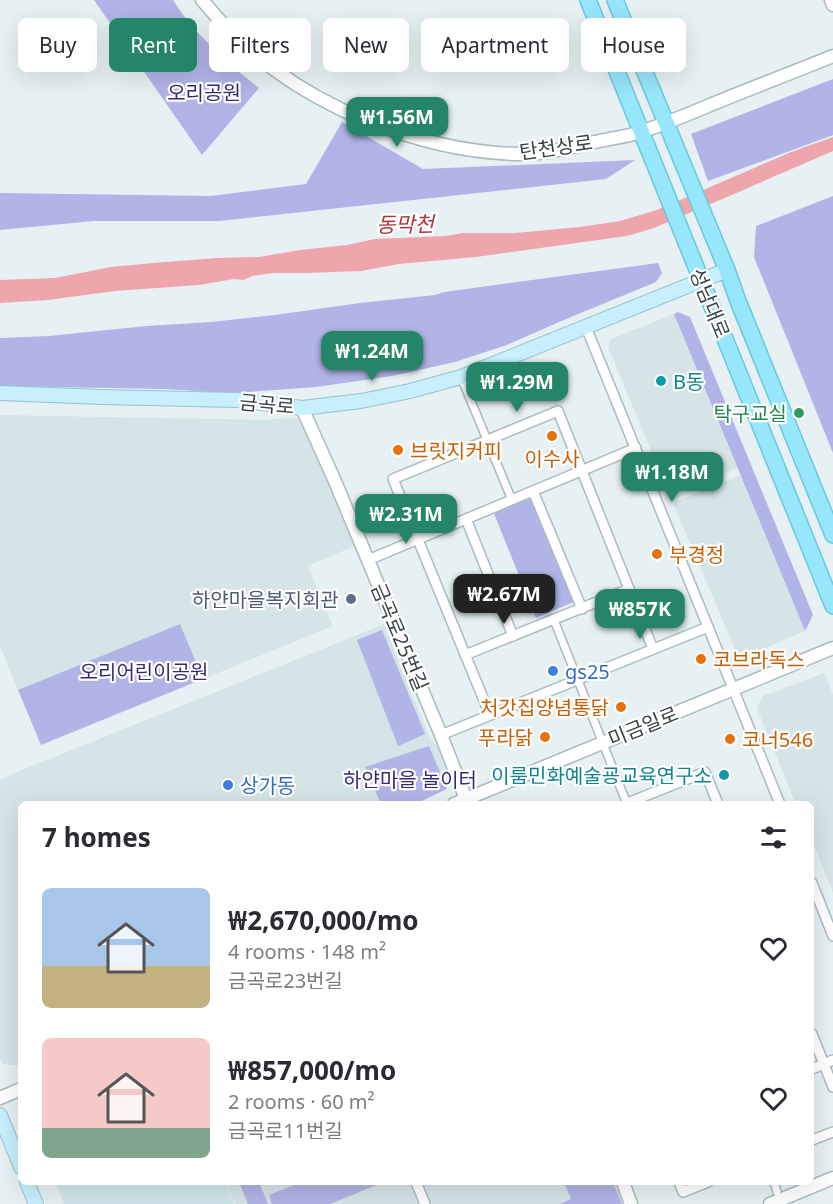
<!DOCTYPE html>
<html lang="en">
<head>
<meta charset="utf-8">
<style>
  body { margin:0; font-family:"Noto Sans","Noto Sans KR",sans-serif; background:#f2f2f3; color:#2b2b33; height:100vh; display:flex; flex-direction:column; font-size:22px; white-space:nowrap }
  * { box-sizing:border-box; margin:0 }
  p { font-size:20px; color:#7c7c81 }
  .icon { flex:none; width:33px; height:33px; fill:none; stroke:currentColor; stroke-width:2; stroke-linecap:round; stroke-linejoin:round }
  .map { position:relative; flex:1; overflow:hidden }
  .sheet { position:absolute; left:18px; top:801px; width:796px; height:384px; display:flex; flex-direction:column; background:#fff; border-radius:9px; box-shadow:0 6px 24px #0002 }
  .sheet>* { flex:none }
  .hud { position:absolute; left:18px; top:18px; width:798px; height:54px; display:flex; gap:12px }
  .price { position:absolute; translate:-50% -51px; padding:0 14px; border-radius:12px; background:#258568; color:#fff; font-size:20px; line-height:39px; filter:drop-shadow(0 2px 3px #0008) }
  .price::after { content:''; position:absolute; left:50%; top:36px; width:18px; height:14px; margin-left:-9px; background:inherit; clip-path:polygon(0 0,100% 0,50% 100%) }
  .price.selected { background:#222; color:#fff }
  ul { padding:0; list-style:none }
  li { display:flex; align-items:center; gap:18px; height:150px; padding:0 24px }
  li span { display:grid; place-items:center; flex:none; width:168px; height:120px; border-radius:9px; color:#555 }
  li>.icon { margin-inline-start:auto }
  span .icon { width:72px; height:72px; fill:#fffc; stroke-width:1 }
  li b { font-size:26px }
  h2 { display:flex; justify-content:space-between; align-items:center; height:72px; padding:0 24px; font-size:26px }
  .chip { padding:0 21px; border-radius:9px; background:#fff; box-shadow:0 6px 24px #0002; font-size:21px; line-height:54px }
  .chip.selected { background:#258568; color:#fff }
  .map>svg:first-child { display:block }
  .residential { fill:#d5e4e7 }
  .education { fill:#d1e6ec }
  .green { fill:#b1b4e6 }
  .water { fill:#eea5ac }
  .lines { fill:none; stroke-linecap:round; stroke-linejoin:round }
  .pedestrian-casing { stroke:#aabbbe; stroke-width:10 }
  .minor-casing { stroke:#aabbbe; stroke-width:12 }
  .tertiary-casing { stroke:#aabbbe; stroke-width:15 }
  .secondary-casing { stroke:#96c1ce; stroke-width:16 }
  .primary-casing { stroke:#68c8e0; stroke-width:18 }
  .pedestrian { stroke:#fff; stroke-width:7 }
  .minor { stroke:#fff; stroke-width:9 }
  .tertiary { stroke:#fff; stroke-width:12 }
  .secondary { stroke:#c7effd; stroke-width:14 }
  .primary { stroke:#98e6fb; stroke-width:15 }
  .culture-dot { fill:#0f9aa8; stroke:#fff; stroke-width:2 }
  .leisure-dot { fill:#2e9e5b; stroke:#fff; stroke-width:2 }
  .food-dot { fill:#e8710a; stroke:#fff; stroke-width:2 }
  .service-dot { fill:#5c6f8a; stroke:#fff; stroke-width:2 }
  .shop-dot { fill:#3f7fe0; stroke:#fff; stroke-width:2 }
  .labels { text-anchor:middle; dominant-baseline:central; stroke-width:4.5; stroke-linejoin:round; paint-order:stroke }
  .park-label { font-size:20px; fill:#342b76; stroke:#fff }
  .street-label { font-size:20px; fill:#364446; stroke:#fff }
  .culture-label { font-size:20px; fill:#0d838f; stroke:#fff; text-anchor:start }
  .leisure-label { font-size:20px; fill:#27864d; stroke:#fff; text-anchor:end }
  .food-label { font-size:20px; fill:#c56008; stroke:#fff; text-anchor:start }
  .service-label { font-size:20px; fill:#4e5e75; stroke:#fff; text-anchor:end }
  .shop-label { font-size:20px; fill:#366cbe; stroke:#fff; text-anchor:start }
  .water-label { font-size:21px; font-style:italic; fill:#ae333d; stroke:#fff }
</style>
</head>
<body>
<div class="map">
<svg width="833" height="1204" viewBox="0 0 833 1204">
  <rect width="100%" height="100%" fill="#e7f1f3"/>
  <g class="residential">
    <path d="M674,314L737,468L670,496L608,347L611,339Z"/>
    <path d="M0,415L264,420L293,418L306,419L359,544L308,566L333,626L203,679L180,624L18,690L0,646Z"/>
    <path d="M740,475L805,631L742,658L737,654L673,503Z"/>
    <path d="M384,624L428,734L438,747L447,772L441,783L398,804H21V1066L3,1064L0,1058V779Z"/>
    <path d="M824,673L833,694V893L812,841V804H796L757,709L763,696Z"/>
    <path d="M225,1182H619L628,1204H235Z"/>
  </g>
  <path class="education" d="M56,1182H224L234,1204H64Z"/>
  <g class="green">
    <path d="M94,0H173C194,34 229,64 259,88L202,155Z"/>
    <path d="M833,79V135L708,181L691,134Z"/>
    <path d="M342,122L423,169L635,160L606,179L220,221H94L0,230V193L211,196L306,184Z"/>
    <path d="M833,196V453L754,257L756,226Z"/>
    <path d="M658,263L662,273L656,282L559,322L507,345L455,362L392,376L316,387L234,393L164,389L0,386V338L49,336L146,326L211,322L275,315L360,303L435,295L444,292Z"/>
    <path d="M678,312L690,317L813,615L805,631L674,314Z"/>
    <path d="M532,494L576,601L536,618L493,511Z"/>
    <path d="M180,624L203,679L41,745L18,690Z"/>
    <path d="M382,630L425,734L398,746L357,640Z"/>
    <path d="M429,746L447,789L415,804H381L365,767Z"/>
    <path d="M239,1182H259L268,1204H248Z"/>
    <path d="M302,1182H384L330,1204H272L269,1195Z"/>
    <path d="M564,1182H613L622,1204H560L571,1199Z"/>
  </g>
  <path class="water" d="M833,137V151L727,197L654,228L627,236L476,257L399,264L361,271L307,273H273L252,276L243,280L234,279L199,285L115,291L48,300L0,303V280L55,278L111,267L153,263L217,258L259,257L300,250L347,245L375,239L446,236L463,233H515L580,227L620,221L657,210L791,152Z"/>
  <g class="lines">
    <g class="pedestrian-casing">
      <g id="pedestrian">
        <path d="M461,377L512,500"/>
        <path d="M554,620L627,804"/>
        <path d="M774,1182L777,1192"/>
      </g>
    </g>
    <g class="minor-casing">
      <g id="minor">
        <path d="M586,327L780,804"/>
        <path d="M533,491L582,609"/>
        <path d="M466,519L513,636"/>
        <path d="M368,560L636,448"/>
        <path d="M465,655L629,589"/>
        <path d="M490,715L393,479L558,411L653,649"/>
        <path d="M441,735L708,627"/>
        <path d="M625,804L705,772L718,804"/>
        <path d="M812,883L833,936"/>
        <path d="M812,1034L833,1087"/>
        <path d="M812,1069L833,1060"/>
        <path d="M812,1140L833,1132"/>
        <path d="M416,1182L425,1204"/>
        <path d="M679,1182L683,1192L708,1182"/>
      </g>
    </g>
    <g class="tertiary-casing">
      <g id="tertiary">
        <path d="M202,0C248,56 298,92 365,120C414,140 465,153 519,154C544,155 570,147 595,142C611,138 628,137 643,131C668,123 691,113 715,103C754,87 794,72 833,56"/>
        <path d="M831,0L833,5"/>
        <path d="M302,408L334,479L441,735L468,804"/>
        <path d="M454,804L833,648"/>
        <path d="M0,1098L21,1089"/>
        <path d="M623,1182L631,1204"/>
        <path d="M770,1204L833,1178"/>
      </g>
    </g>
    <g class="secondary-casing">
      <g id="secondary">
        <path d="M0,393L102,397L237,400L302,408L361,401L410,391L461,377L727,270"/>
        <path d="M0,1115L21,1167"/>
        <path d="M27,1182L36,1204"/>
      </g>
    </g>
    <g class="primary-casing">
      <g id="primary">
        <path d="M588,0L833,606"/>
        <path d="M615,0L727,270L738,301L833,535"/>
      </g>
    </g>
    <use href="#pedestrian" class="pedestrian"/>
    <use href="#minor" class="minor"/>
    <use href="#tertiary" class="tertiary"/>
    <use href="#secondary" class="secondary"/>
    <use href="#primary" class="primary"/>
  </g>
  <g class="culture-dot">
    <circle cx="661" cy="381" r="6"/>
    <circle cx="724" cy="775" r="6"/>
  </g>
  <circle class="leisure-dot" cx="799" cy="413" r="6"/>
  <g class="food-dot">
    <circle cx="552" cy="436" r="6"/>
    <circle cx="398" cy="450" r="6"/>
    <circle cx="657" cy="554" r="6"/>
    <circle cx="701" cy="659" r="6"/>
    <circle cx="621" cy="707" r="6"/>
    <circle cx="545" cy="737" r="6"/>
    <circle cx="730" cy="739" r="6"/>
  </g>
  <circle class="service-dot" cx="351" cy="599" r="6"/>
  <g class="shop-dot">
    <circle cx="553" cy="671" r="6"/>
    <circle cx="228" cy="785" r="6"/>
  </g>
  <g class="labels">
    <g class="park-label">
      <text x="204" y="92">오리공원</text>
      <text x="144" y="671">오리어린이공원</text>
      <text x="410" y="779">하얀마을 놀이터</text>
    </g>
    <g class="street-label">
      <text transform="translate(556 147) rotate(-8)">탄천상로</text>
      <text transform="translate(710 303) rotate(68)">성남대로</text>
      <text transform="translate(267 404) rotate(5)">금곡로</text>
      <text transform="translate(400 637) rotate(67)">금곡로25번길</text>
      <text transform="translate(643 726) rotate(-22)">미금일로</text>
    </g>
    <g class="culture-label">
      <text x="673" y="381">B동</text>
      <text x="712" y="775" text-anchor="end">이룸민화예술굥교육연구소</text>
    </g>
    <g class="leisure-label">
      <text x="787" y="413">탁구교실</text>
    </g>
    <g class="food-label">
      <text x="410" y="450">브릿지커피</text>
      <text x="552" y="458" text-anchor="middle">이수사</text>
      <text x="669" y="554">부경정</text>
      <text x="713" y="659">코브라독스</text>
      <text x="609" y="707" text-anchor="end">처갓집양념통닭</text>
      <text x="533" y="737" text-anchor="end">푸라닭</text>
      <text x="742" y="739">코너546</text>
    </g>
    <g class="service-label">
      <text x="339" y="599">하얀마을복지회관</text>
    </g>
    <g class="shop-label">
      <text x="565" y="671">gs25</text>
      <text x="240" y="785">상가동</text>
    </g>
    <g class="water-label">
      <text transform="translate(405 224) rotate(-1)">동막천</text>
    </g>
  </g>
</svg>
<b class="price" style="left:397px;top:148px">₩1.56M</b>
<b class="price" style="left:372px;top:382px">₩1.24M</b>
<b class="price" style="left:517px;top:413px">₩1.29M</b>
<b class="price" style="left:672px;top:503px">₩1.18M</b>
<b class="price" style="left:406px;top:545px">₩2.31M</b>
<b class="price selected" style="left:504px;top:625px">₩2.67M</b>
<b class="price" style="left:640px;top:640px">₩857K</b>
<div class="hud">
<a class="chip">Buy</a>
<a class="chip selected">Rent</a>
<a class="chip">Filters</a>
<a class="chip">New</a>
<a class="chip">Apartment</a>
<a class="chip">House</a>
</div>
<section class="sheet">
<h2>7 homes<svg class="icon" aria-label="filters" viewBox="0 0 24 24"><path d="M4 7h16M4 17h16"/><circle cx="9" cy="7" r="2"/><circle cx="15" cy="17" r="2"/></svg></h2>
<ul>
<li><span style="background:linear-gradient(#a9c7e8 65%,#c2b280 0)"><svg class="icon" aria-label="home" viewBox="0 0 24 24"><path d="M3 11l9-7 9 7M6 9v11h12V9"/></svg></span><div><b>₩2,670,000/mo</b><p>4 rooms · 148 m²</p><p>금곡로23번길</p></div><svg class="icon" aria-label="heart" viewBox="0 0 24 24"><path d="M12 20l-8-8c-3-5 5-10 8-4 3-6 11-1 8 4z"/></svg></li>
<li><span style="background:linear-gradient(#f6c9c9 75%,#7fa58c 0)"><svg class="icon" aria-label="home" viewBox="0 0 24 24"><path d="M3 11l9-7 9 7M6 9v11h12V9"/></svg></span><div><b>₩857,000/mo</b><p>2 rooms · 60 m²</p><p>금곡로11번길</p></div><svg class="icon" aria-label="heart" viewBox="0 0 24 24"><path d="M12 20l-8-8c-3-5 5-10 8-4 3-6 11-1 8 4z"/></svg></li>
</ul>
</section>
</div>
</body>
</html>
